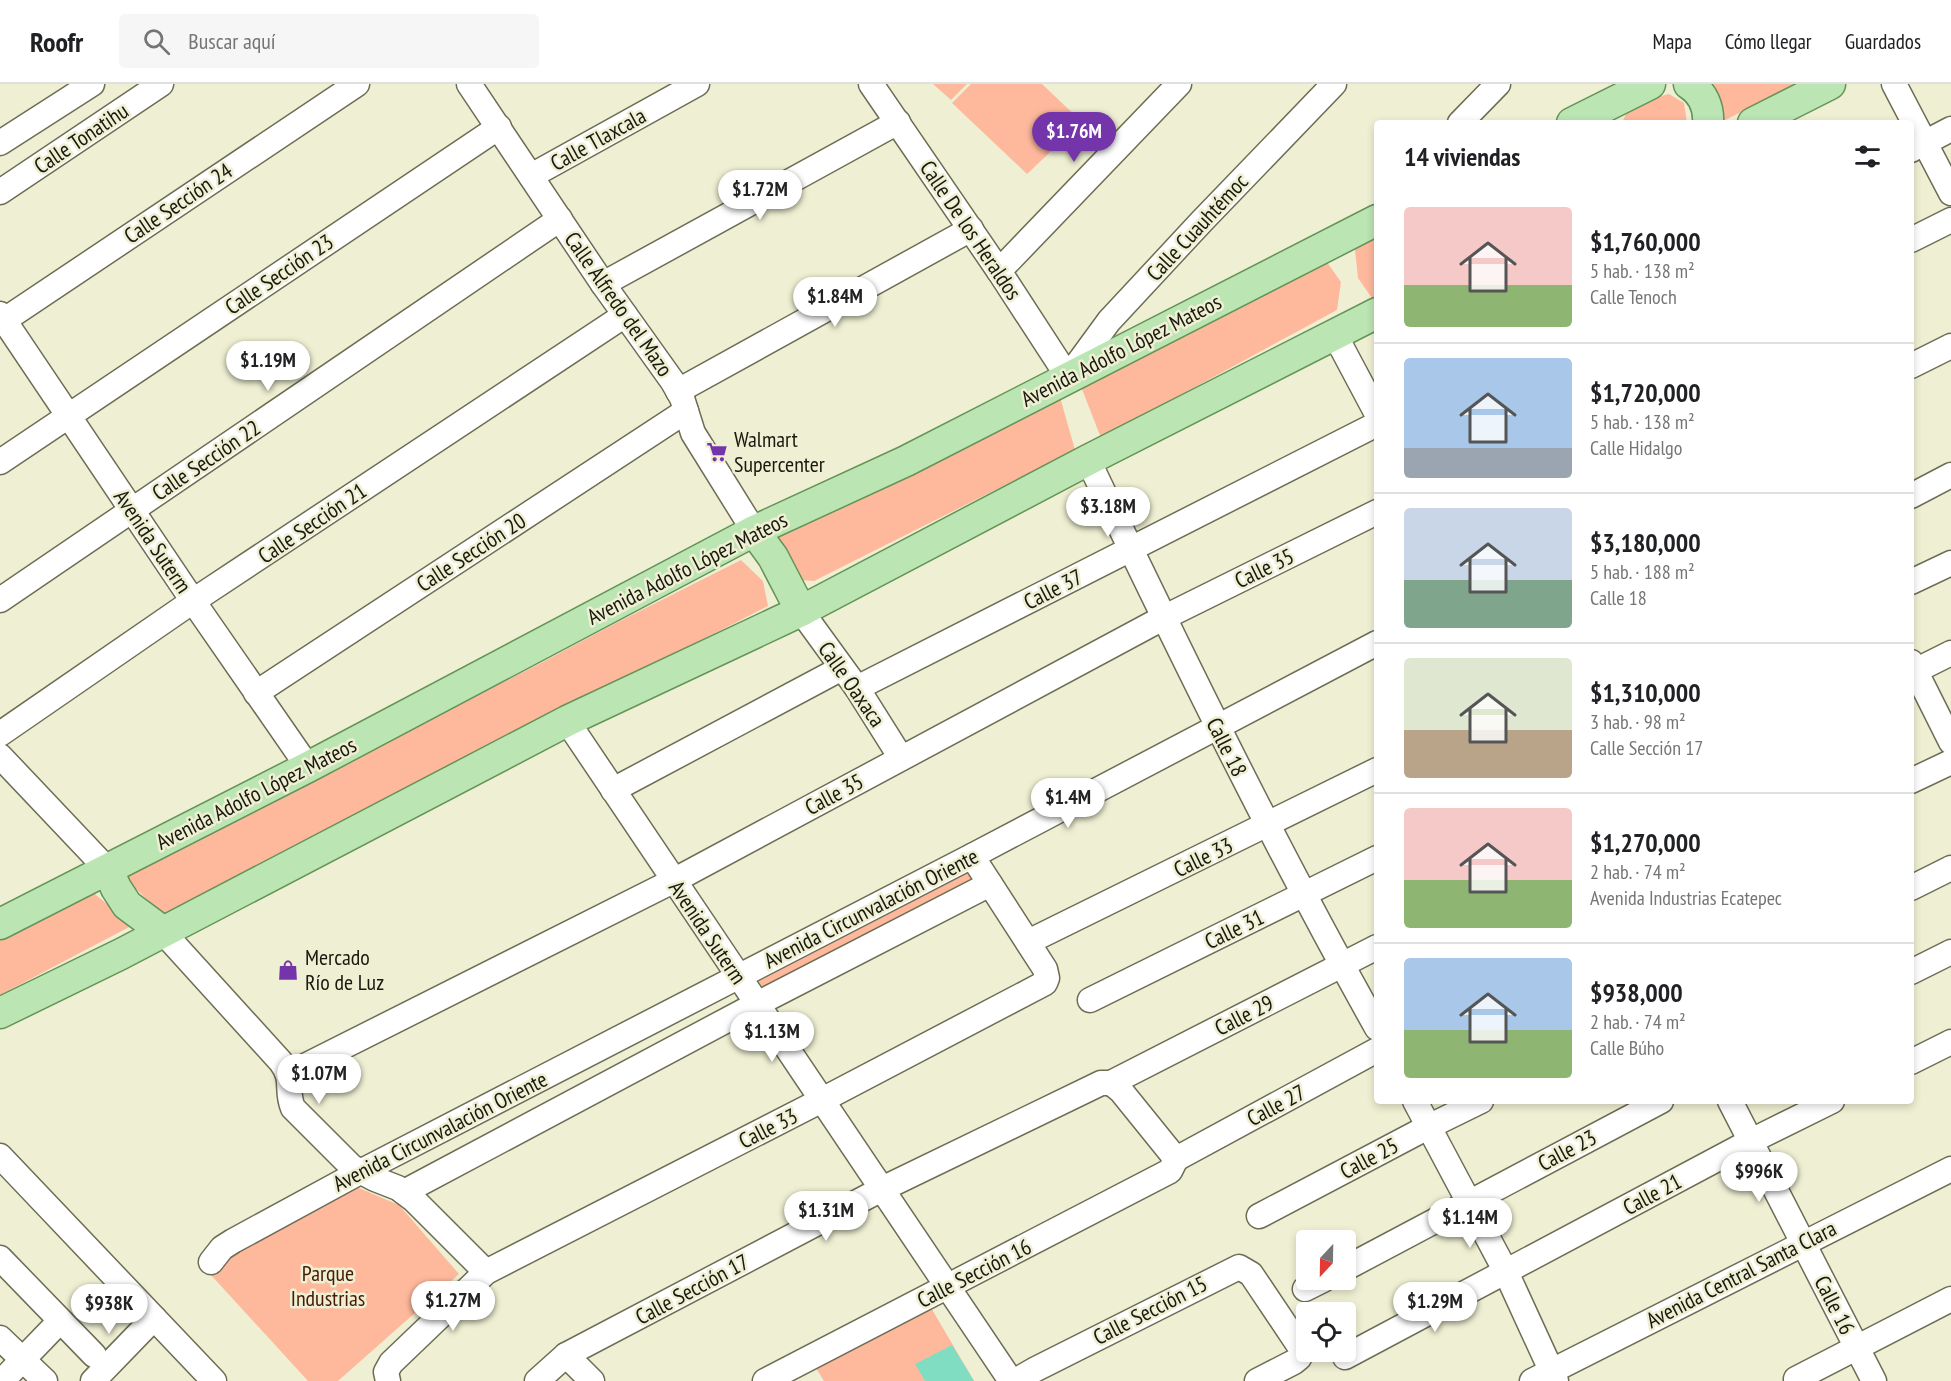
<!DOCTYPE html>
<html lang="es">
<head>
<meta charset="utf-8">
<style>
  body { margin:0; font-family:"PT Sans Narrow",sans-serif; background:#f6f6f6; color:#202124; height:100vh; display:flex; flex-direction:column; font-size:22px; white-space:nowrap }
  * { box-sizing:border-box; margin:0 }
  p { font-size:20px; color:#757577 }
  .icon { flex:none; width:33px; height:33px; fill:none; stroke:currentColor; stroke-width:2; stroke-linecap:round; stroke-linejoin:round }
  .map { position:relative; flex:1; overflow:hidden }
  .side { position:absolute; left:1374px; top:36px; width:540px; height:984px; display:flex; flex-direction:column; background:#fff; border-radius:6px; box-shadow:0 3px 9px #0003 }
  .side>* { flex:none }
  .needle { width:39px; rotate:202deg }
  .buttons { position:absolute; left:1296px; top:1146px; display:grid; gap:12px }
  .buttons a { display:grid; place-items:center; width:60px; height:60px; border-radius:6px; background:#fff; box-shadow:0 3px 9px #0003; font-size:30px }
  .price { position:absolute; translate:-50% -51px; padding:0 14px; border-radius:21px; background:#fff; color:#222; font-size:20px; line-height:39px; filter:drop-shadow(0 2px 3px #0008) }
  .price::after { content:''; position:absolute; left:50%; top:36px; width:18px; height:14px; margin-left:-9px; background:inherit; clip-path:polygon(0 0,100% 0,50% 100%) }
  .price.on { background:#7535aa; color:#fff }
  ul { padding:0; list-style:none }
  li { display:flex; align-items:center; gap:18px; height:150px; padding:0 30px }
  li+li { border-top:2px solid #e0e0e0 }
  li span { display:grid; place-items:center; flex:none; width:168px; height:120px; border-radius:6px; color:#555 }
  li>.icon { margin-inline-start:auto }
  span .icon { width:72px; height:72px; fill:#fffc; stroke-width:1 }
  li b { font-size:26px }
  h2 { display:flex; justify-content:space-between; align-items:center; height:72px; padding:0 30px; font-size:26px }
  header { display:flex; align-items:center; gap:36px; box-sizing:border-box; height:84px; padding:0 30px; background:#fff; border-bottom:2px solid #e0e0e0 }
  header strong { font-size:28px }
  nav { display:flex; gap:33px; margin-inline-start:auto; font-size:21px }
  .search { width:420px; height:54px; background:#f6f6f6; display:flex; align-items:center; gap:15px; box-sizing:border-box; padding:0 21px; border-radius:6px; color:#757577; font-size:22px }
  .map>svg:first-child { display:block }
  .green { fill:#feb99d }
  .water { fill:#81ddc2 }
  .lines { fill:none; stroke-linecap:round; stroke-linejoin:round }
  .minor-casing { stroke:#6d6d55; stroke-width:27 }
  .major-casing { stroke:#649357; stroke-width:33 }
  .minor { stroke:#fff; stroke-width:24 }
  .major { stroke:#bbe5b2; stroke-width:30 }
  .labels { text-anchor:middle; dominant-baseline:central; stroke-width:5; stroke-linejoin:round; paint-order:stroke }
  .street-label { font-size:22px; fill:#19190f; stroke:#eff0d3 }
  .poi-label { font-size:22px; fill:#19190f; stroke:#eff0d3; text-anchor:start }
  .park-label { font-size:22px; fill:#481a05; stroke:#eff0d3 }
</style>
</head>
<body>
<header>
<strong>Roofr</strong>
<div class="search"><svg class="icon" aria-label="search" viewBox="0 0 24 24"><circle cx="10" cy="10" r="6"/><path d="M15 15l6 6"/></svg>Buscar aquí</div>
<nav><a>Mapa</a><a>Cómo llegar</a><a>Guardados</a></nav>
</header>
<div class="map">
<svg width="1951" height="1297" viewBox="0 0 1951 1297">
  <rect width="100%" height="100%" fill="#eff0d3"/>
  <g class="green">
    <path d="M933,0H967L951,16Z"/>
    <path d="M971,0H1042L1082,38L1027,90L952,19Z"/>
    <path d="M1707,0H1798L1719,39Z"/>
    <path d="M1669,10L1684,19L1687,39H1622L1626,30L1661,12Z"/>
    <path d="M1377,146V215L1374,217L1358,194L1354,157Z"/>
    <path d="M1324,174L1341,198L1337,226L1101,354L1078,295Z"/>
    <path d="M1058,306L1075,366L814,497L780,495L771,456Z"/>
    <path d="M741,476L763,497L768,522L165,832L121,791L541,579L616,539Z"/>
    <path d="M967,784L976,800L764,910L754,893Z"/>
    <path d="M91,807L133,841L0,911V856Z"/>
    <path d="M352,1101L399,1121L459,1190L338,1297H308L210,1190L231,1167Z"/>
    <path d="M930,1222L974,1297H824L814,1281Z"/>
  </g>
  <path class="water" d="M952,1261L974,1297H925L915,1280Z"/>
  <g class="lines">
    <g class="minor-casing">
      <g id="minor">
        <path d="M469,0L603,200L673,298L682,314L693,349L754,447"/>
        <path d="M871,0L999,187L1068,293L1109,237L1202,137L1334,0"/>
        <path d="M1894,0L1951,109"/>
        <path d="M1460,39L1498,0"/>
        <path d="M0,59L92,0"/>
        <path d="M1911,66L1951,45"/>
        <path d="M531,92L697,0"/>
        <path d="M0,108L161,0"/>
        <path d="M1911,156L1951,136"/>
        <path d="M999,187L1179,0"/>
        <path d="M603,200L898,38"/>
        <path d="M0,230L193,517L308,683"/>
        <path d="M0,239L357,0"/>
        <path d="M1335,251L1377,330"/>
        <path d="M1911,282L1951,262"/>
        <path d="M678,307L971,145"/>
        <path d="M1088,376C1180,568 1273,759 1377,944"/>
        <path d="M0,378L499,43"/>
        <path d="M1911,412L1951,391"/>
        <path d="M1911,498L1951,479"/>
        <path d="M0,516L560,135"/>
        <path d="M801,527L857,604L901,674"/>
        <path d="M1911,578L1951,658"/>
        <path d="M1911,589L1951,569"/>
        <path d="M857,604L1377,340"/>
        <path d="M256,609L686,327"/>
        <path d="M567,637L1011,1297"/>
        <path d="M0,650L193,517L625,231"/>
        <path d="M0,672L108,786"/>
        <path d="M1911,697L1951,678"/>
        <path d="M613,706L842,584"/>
        <path d="M1911,804L1951,784"/>
        <path d="M162,847L281,978C295,997 285,1005 293,1024L352,1083L375,1095L398,1104L414,1116L486,1188"/>
        <path d="M1028,858L1377,686"/>
        <path d="M1911,888L1951,868"/>
        <path d="M1090,916L1377,774"/>
        <path d="M1911,978L1951,958"/>
        <path d="M289,990L673,797L1163,534L1377,428"/>
        <path d="M1111,999L1121,1007L1176,1075"/>
        <path d="M1415,1017L1506,1188L1556,1297"/>
        <path d="M1730,1017L1874,1297"/>
        <path d="M0,1072L214,1297"/>
        <path d="M1176,1075L1377,966"/>
        <path d="M404,1108L757,920L990,800"/>
        <path d="M1259,1132L1428,1043L1481,1017"/>
        <path d="M0,1174L94,1271"/>
        <path d="M211,1178L222,1164L233,1157L360,1088L972,772L1377,559"/>
        <path d="M1346,1184L1661,1017"/>
        <path d="M1305,1205L1323,1196"/>
        <path d="M0,1254L45,1297"/>
        <path d="M566,1271L592,1297"/>
        <path d="M1345,1273L1751,1057L1832,1017"/>
        <path d="M1796,1295L1951,1215"/>
        <path d="M2,1297L60,1237"/>
        <path d="M93,1297L154,1234"/>
        <path d="M388,1297L386,1288L391,1279L486,1188L822,1016L1045,899L1047,894L1045,885L972,772"/>
        <path d="M537,1297L566,1271L882,1105L1101,999H1111L1377,863"/>
        <path d="M765,1297L1170,1087L1176,1075"/>
        <path d="M1015,1297L1036,1285L1239,1183L1251,1190L1302,1266L1299,1274L1294,1278L1257,1297"/>
        <path d="M1532,1297L1951,1085"/>
      </g>
    </g>
    <g class="major-casing">
      <g id="major">
        <path d="M1689,0C1703,9 1709,23 1708,39"/>
        <path d="M1572,39L1650,0"/>
        <path d="M1753,39L1830,0"/>
        <path d="M754,447L773,473L801,527"/>
        <path d="M108,786L116,804L127,821L162,847"/>
        <path d="M0,840L308,683L754,447L906,377L1377,136"/>
        <path d="M0,929L121,870L567,637L801,527L1088,376L1377,229"/>
      </g>
    </g>
    <use href="#minor" class="minor"/>
    <use href="#major" class="major"/>
  </g>
  <defs>
    <g id="supermarket-bare" transform="scale(1.62)"><path d="M-6-5.5h2.5l.6 2H6L4.5 2H-2.5L-4.4-4H-6ZM-1.5 3.2a1.3 1.3 0 1 0 .1 0ZM3 3.2a1.3 1.3 0 1 0 .1 0Z" fill="#7535aa" stroke="#eff0d3" stroke-width="2.5" paint-order="stroke"/></g>
    <g id="shop-bare" transform="scale(1.62)"><path d="M-5-2.5h2.3a2.7 3.5 0 0 1 5.4 0H5L5.5 6h-11ZM-1.5-2.5h3a1.5 2.3 0 0 0-3 0Z" fill="#7535aa" stroke="#eff0d3" stroke-width="2.5" paint-order="stroke"/></g>
  </defs>
  <g fill-rule="evenodd">
    <use href="#supermarket-bare" x="717" y="368"/>
    <use href="#shop-bare" x="288" y="886"/>
  </g>
  <g class="labels">
    <g class="street-label">
      <text transform="translate(81 54) rotate(-34)">Calle Tonatihu</text>
      <text transform="translate(598 55) rotate(-29)">Calle Tlaxcala</text>
      <text transform="translate(178 119) rotate(-34)">Calle Sección 24</text>
      <text transform="translate(1197 143) rotate(-47)">Calle Cuauhtémoc</text>
      <text transform="translate(971 146) rotate(56)">Calle De los Heraldos</text>
      <text transform="translate(279 190) rotate(-34)">Calle Sección 23</text>
      <text transform="translate(619 220) rotate(55)">Calle Alfredo del Mazo</text>
      <text transform="translate(1121 266) rotate(-27)">Avenida Adolfo López Mateos</text>
      <text transform="translate(206 376) rotate(-34)">Calle Sección 22</text>
      <text transform="translate(312 439) rotate(-34)">Calle Sección 21</text>
      <text transform="translate(153 457) rotate(56)">Avenida Suterm</text>
      <text transform="translate(471 468) rotate(-33)">Calle Sección 20</text>
      <text transform="translate(687 484) rotate(-27)">Avenida Adolfo López Mateos</text>
      <text transform="translate(1264 484) rotate(-26)">Calle 35</text>
      <text transform="translate(1053 505) rotate(-27)">Calle 37</text>
      <text transform="translate(852 600) rotate(55)">Calle Oaxaca</text>
      <text transform="translate(1227 663) rotate(63)">Calle 18</text>
      <text transform="translate(256 709) rotate(-27)">Avenida Adolfo López Mateos</text>
      <text transform="translate(834 710) rotate(-28)">Calle 35</text>
      <text transform="translate(1203 773) rotate(-26)">Calle 33</text>
      <text transform="translate(871 824) rotate(-27)">Avenida Circunvalación Oriente</text>
      <text transform="translate(1234 845) rotate(-26)">Calle 31</text>
      <text transform="translate(708 848) rotate(56)">Avenida Suterm</text>
      <text transform="translate(1244 931) rotate(-27)">Calle 29</text>
      <text transform="translate(1276 1021) rotate(-28)">Calle 27</text>
      <text transform="translate(768 1044) rotate(-27)">Calle 33</text>
      <text transform="translate(440 1047) rotate(-27)">Avenida Circunvalación Oriente</text>
      <text transform="translate(1567 1066) rotate(-28)">Calle 23</text>
      <text transform="translate(1369 1074) rotate(-28)">Calle 25</text>
      <text transform="translate(1652 1110) rotate(-28)">Calle 21</text>
      <text transform="translate(974 1189) rotate(-27)">Calle Sección 16</text>
      <text transform="translate(1741 1190) rotate(-27)">Avenida Central Santa Clara</text>
      <text transform="translate(692 1205) rotate(-28)">Calle Sección 17</text>
      <text transform="translate(1835 1221) rotate(63)">Calle 16</text>
      <text transform="translate(1150 1226) rotate(-27)">Calle Sección 15</text>
    </g>
    <g class="poi-label">
      <text x="734" y="355">Walmart<tspan x="734" dy="25">Supercenter</tspan></text>
      <text x="305" y="873">Mercado<tspan x="305" dy="25">Río de Luz</tspan></text>
    </g>
    <g class="park-label">
      <text x="328" y="1189">Parque<tspan x="328" dy="25">Industrias</tspan></text>
    </g>
  </g>
</svg>
<div class="buttons">
<a><svg class="needle" viewBox="-14 -14 28 28"><path d="M0-13l5 13h-10z" fill="#e53935"/><path d="M0 13l5-13h-10z" fill="#757577"/></svg></a>
<a><svg class="icon" aria-label="locate" viewBox="0 0 24 24"><circle cx="12" cy="12" r="6"/><path d="M12 2v4M12 18v4M2 12h4M18 12h4"/></svg></a>
</div>
<b class="price on" style="left:1074px;top:79px">$1.76M</b>
<b class="price" style="left:760px;top:137px">$1.72M</b>
<b class="price" style="left:835px;top:244px">$1.84M</b>
<b class="price" style="left:268px;top:308px">$1.19M</b>
<b class="price" style="left:1108px;top:454px">$3.18M</b>
<b class="price" style="left:1068px;top:745px">$1.4M</b>
<b class="price" style="left:772px;top:979px">$1.13M</b>
<b class="price" style="left:319px;top:1021px">$1.07M</b>
<b class="price" style="left:1759px;top:1119px">$996K</b>
<b class="price" style="left:826px;top:1158px">$1.31M</b>
<b class="price" style="left:1470px;top:1165px">$1.14M</b>
<b class="price" style="left:453px;top:1248px">$1.27M</b>
<b class="price" style="left:1435px;top:1249px">$1.29M</b>
<b class="price" style="left:109px;top:1251px">$938K</b>
<section class="side">
<h2>14 viviendas<svg class="icon" aria-label="filters" viewBox="0 0 24 24"><path d="M4 7h16M4 17h16"/><circle cx="9" cy="7" r="2"/><circle cx="15" cy="17" r="2"/></svg></h2>
<ul>
<li><span style="background:linear-gradient(#f6c9c9 65%,#8fb573 0)"><svg class="icon" aria-label="home" viewBox="0 0 24 24"><path d="M3 11l9-7 9 7M6 9v11h12V9"/></svg></span><div><b>$1,760,000</b><p>5 hab. · 138 m²</p><p>Calle Tenoch</p></div></li>
<li><span style="background:linear-gradient(#a9c7e8 75%,#9aa5b1 0)"><svg class="icon" aria-label="home" viewBox="0 0 24 24"><path d="M3 11l9-7 9 7M6 9v11h12V9"/></svg></span><div><b>$1,720,000</b><p>5 hab. · 138 m²</p><p>Calle Hidalgo</p></div></li>
<li><span style="background:linear-gradient(#c9d6e8 60%,#7fa58c 0)"><svg class="icon" aria-label="home" viewBox="0 0 24 24"><path d="M3 11l9-7 9 7M6 9v11h12V9"/></svg></span><div><b>$3,180,000</b><p>5 hab. · 188 m²</p><p>Calle 18</p></div></li>
<li><span style="background:linear-gradient(#dfe7d0 60%,#b9a48a 0)"><svg class="icon" aria-label="home" viewBox="0 0 24 24"><path d="M3 11l9-7 9 7M6 9v11h12V9"/></svg></span><div><b>$1,310,000</b><p>3 hab. · 98 m²</p><p>Calle Sección 17</p></div></li>
<li><span style="background:linear-gradient(#f6c9c9 60%,#8fb573 0)"><svg class="icon" aria-label="home" viewBox="0 0 24 24"><path d="M3 11l9-7 9 7M6 9v11h12V9"/></svg></span><div><b>$1,270,000</b><p>2 hab. · 74 m²</p><p>Avenida Industrias Ecatepec</p></div></li>
<li><span style="background:linear-gradient(#a9c7e8 60%,#8fb573 0)"><svg class="icon" aria-label="home" viewBox="0 0 24 24"><path d="M3 11l9-7 9 7M6 9v11h12V9"/></svg></span><div><b>$938,000</b><p>2 hab. · 74 m²</p><p>Calle Búho</p></div></li>
</ul>
</section>
</div>
</body>
</html>
